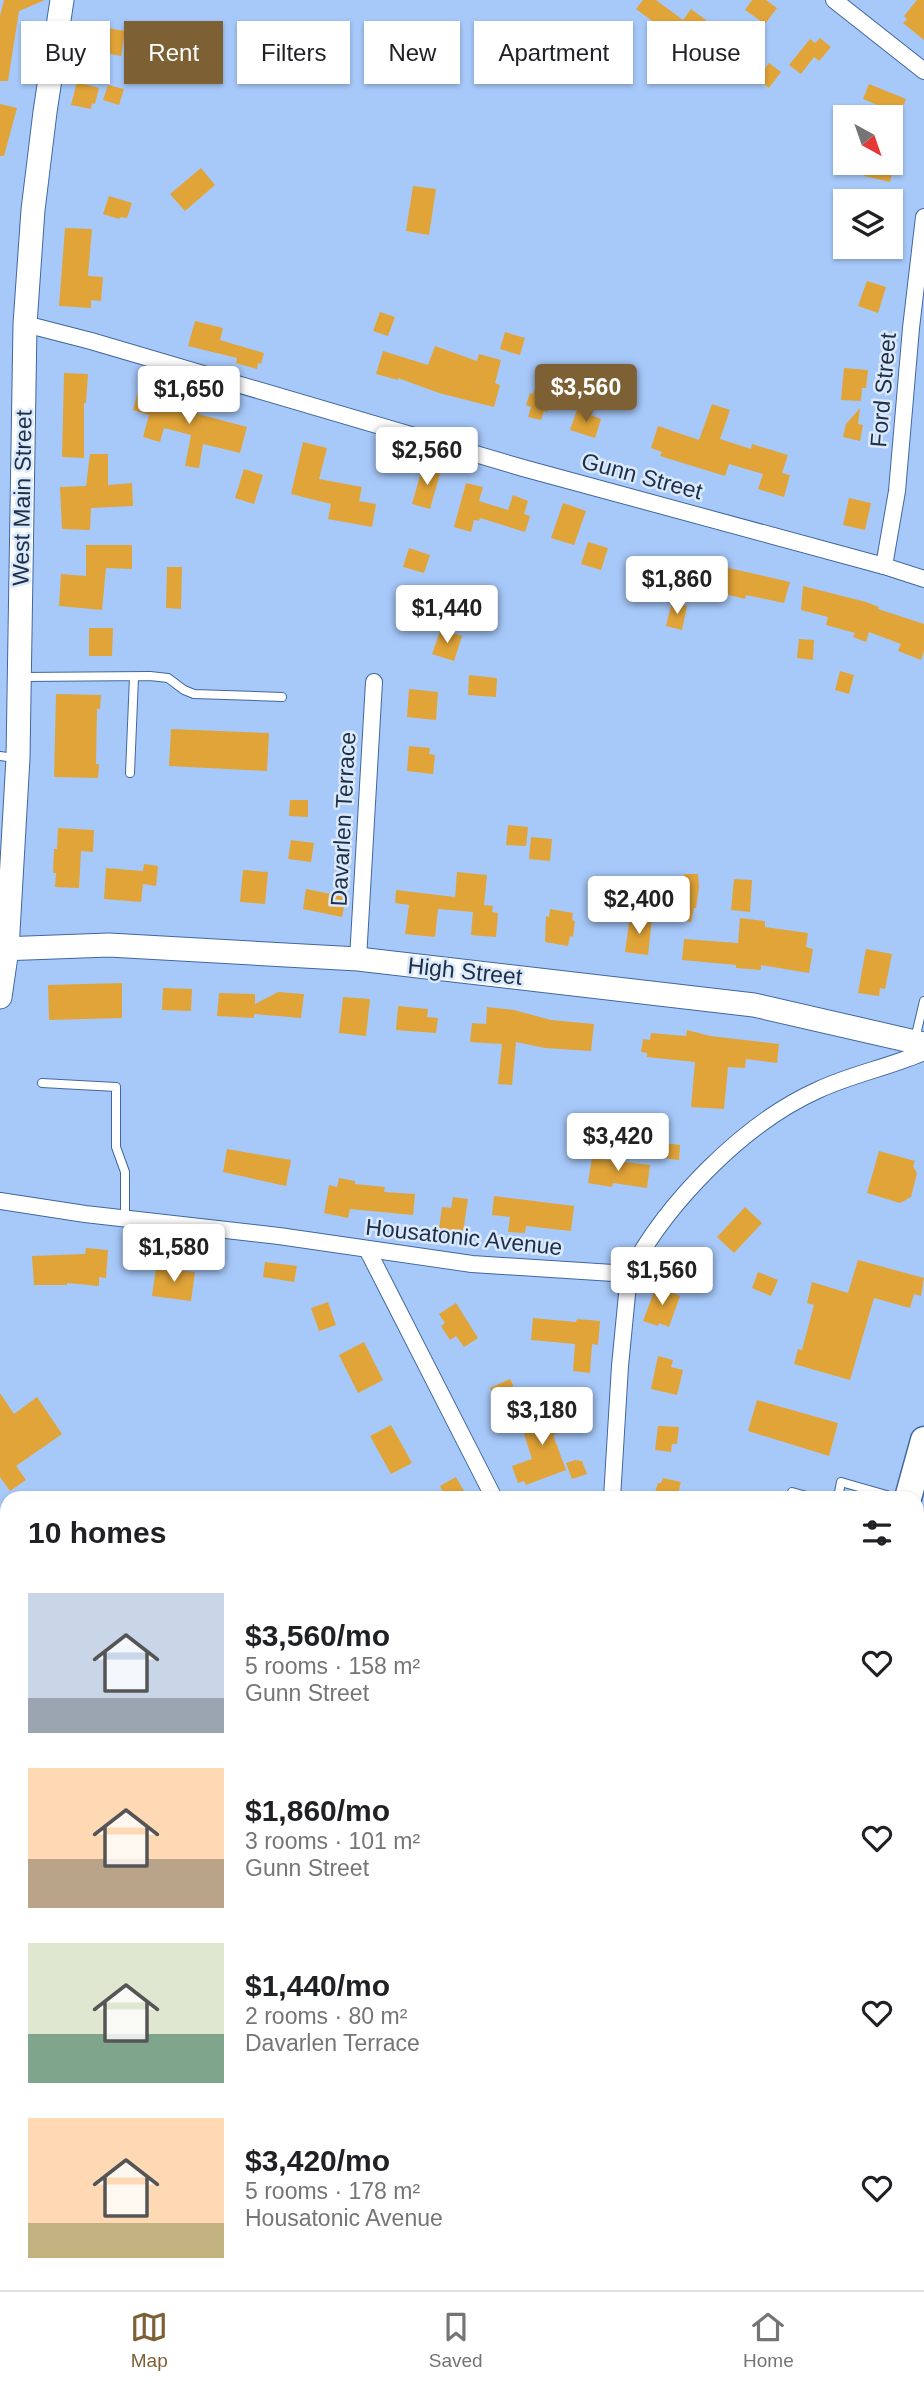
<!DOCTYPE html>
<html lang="en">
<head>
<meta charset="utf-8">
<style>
  body { margin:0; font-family:Helvetica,sans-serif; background:#f6f6f6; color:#202124; height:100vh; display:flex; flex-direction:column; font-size:26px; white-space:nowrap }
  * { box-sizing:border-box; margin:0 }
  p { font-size:23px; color:#757577 }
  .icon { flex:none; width:38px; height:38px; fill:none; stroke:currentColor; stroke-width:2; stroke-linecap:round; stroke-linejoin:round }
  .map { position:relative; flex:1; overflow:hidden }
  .panel { position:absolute; left:0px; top:1491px; width:924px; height:800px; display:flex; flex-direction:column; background:#fff; border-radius:21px 21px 0 0; box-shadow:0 2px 5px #0004 }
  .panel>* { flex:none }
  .guide { position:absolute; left:21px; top:21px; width:882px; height:63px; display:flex; gap:14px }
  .needle { width:46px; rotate:140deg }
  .controls { position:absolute; left:833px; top:105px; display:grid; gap:14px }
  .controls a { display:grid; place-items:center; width:70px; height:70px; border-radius:0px; background:#fff; box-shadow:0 2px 5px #0004; font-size:35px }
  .price { position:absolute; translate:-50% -60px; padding:0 16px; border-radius:7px; background:#fff; color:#222; font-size:23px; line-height:46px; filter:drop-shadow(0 2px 4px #0008) }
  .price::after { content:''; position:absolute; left:50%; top:42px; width:21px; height:16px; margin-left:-10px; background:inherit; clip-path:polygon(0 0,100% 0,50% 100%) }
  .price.on { background:#7d6033; color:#fff }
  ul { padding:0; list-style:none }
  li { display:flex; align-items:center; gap:21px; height:175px; padding:0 28px }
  li span { display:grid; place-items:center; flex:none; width:196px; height:140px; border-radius:0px; color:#555 }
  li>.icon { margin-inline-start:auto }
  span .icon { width:84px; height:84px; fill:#fffc; stroke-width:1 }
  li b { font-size:30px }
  h2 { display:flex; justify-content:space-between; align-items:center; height:84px; padding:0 28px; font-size:30px }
  .pill { padding:0 24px; border-radius:0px; background:#fff; box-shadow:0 2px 5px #0004; font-size:24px; line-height:63px }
  .pill.on { background:#7d6033; color:#fff }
  .menu { display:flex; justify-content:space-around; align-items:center; height:98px; border-top:2px solid #e0e0e0; background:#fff; font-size:19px; color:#757577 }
  .menu a { display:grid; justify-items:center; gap:4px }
  .menu .on { color:#7d6033 }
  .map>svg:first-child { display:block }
  .built { fill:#8ebdff }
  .building { fill:#e1a438 }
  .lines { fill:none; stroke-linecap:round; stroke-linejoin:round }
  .lane-casing { stroke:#40679d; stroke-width:10 }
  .street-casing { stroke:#40679d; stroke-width:18 }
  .secondary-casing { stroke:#40679d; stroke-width:25 }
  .primary-casing { stroke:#40679d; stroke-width:29 }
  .highway-casing { stroke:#40679d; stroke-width:32 }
  .lane { stroke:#fff; stroke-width:8 }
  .street { stroke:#fff; stroke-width:16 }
  .secondary { stroke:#fff; stroke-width:23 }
  .primary { stroke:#fff; stroke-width:26 }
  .highway { stroke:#fff; stroke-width:30 }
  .labels { text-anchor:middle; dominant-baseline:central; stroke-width:5; stroke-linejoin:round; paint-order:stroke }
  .street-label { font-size:23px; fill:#1e2f46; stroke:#dbe9fc }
</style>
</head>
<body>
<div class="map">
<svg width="924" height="2290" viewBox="0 0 924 2290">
  <rect width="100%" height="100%" fill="#a7c9fa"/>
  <path class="built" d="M924,1531V1616L917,1614V1555Z"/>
  <g class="building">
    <path d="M4,0H45L19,11L8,81H0V16Z"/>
    <path d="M643,0H656L683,20L691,9L710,23L690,49L636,9Z"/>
    <path d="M752,0H766L777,8L765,24L745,10Z"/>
    <path d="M917,0H924V40L903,23L907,19L904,16Z"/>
    <path d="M86,28L107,32L108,28L125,31L121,56L82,49Z"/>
    <path d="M820,38L831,47L819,61L814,57L801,74L789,65L810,39L815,43Z"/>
    <path d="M769,63L781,72L769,88L757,79Z"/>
    <path d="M77,82L99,88L95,104L92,103L91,109L71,105Z"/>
    <path d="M869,84L906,99L899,117H876L880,106L863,99Z"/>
    <path d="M108,85L124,89L119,105L103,100Z"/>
    <path d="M0,104L17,108L4,156H0Z"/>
    <path d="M867,163H895L890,182L864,176Z"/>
    <path d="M201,168L215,185L185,211L170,194Z"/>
    <path d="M413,186L436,189L429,235L406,231Z"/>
    <path d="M109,196L132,203L127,218L121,217L119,219L103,214Z"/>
    <path d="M65,228L92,229L88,276L103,277L101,301L91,300V308L59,306Z"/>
    <path d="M867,281L886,287L878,313L858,306Z"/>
    <path d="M380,312L395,317L388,336L373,331Z"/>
    <path d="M195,321L223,328L220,340L264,353L261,364L258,363L257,369L236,363L237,358L188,346Z"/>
    <path d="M505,332L525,338L520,355L500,349Z"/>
    <path d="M435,346L477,361L479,354L501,360L495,383L500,385L494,407L439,393L398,378V380L376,374L383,351L428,365Z"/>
    <path d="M844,368L868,370L866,388H862L861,401L841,400Z"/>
    <path d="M64,373L88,374L86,403H84V458L62,457Z"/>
    <path d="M542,379L556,382L547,412L544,411L541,420L528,417L531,407L526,405L530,393L533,394L536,385L540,386Z"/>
    <path d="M138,392L179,405L182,395L201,400L198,414L247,427L240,453L203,444L199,468L185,466L191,435L164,428L160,442L143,437L149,415L133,410Z"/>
    <path d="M712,404L730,410L720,439L751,449L752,444L788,455L782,473L790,475L784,497L758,489L763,474L729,464L725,476L660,456L662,452L651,448L658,426L699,440Z"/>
    <path d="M860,408L858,424L863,425L860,441L843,437L846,424Z"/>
    <path d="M577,410L601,419L595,438L570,430Z"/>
    <path d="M303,442L327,448L319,479L362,487L359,501L376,504L372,527L328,519L331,504L291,494Z"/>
    <path d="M90,454H108V485L132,483L133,506L91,508L90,530L62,529L60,487L86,486Z"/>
    <path d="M423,465L441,470L430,509L412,504Z"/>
    <path d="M244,469L263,475L254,504L235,498Z"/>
    <path d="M466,483L483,487L479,501L508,510L513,495L528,501L524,514L530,516L525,532L480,518L479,521L474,520L471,532L454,527Z"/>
    <path d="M849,498L871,503L865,530L843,525Z"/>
    <path d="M563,503L586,511L574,545L551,538Z"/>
    <path d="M588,542L608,548L601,570L581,564Z"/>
    <path d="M86,545H132V569L106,568L102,610L59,606L61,574L86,576Z"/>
    <path d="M409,548L430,555L424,573L403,567Z"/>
    <path d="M636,561L677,569L672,593L631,584Z"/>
    <path d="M720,566L790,582L784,603L746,595L745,599L713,591Z"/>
    <path d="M167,567H182L181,609L166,608Z"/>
    <path d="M803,586L866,602L879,607L878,609L924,624V651L921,660L898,651L901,644L869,632L866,642L853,637L855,633L826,625L828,617L801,610Z"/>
    <path d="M672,602L687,606L682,630L666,626Z"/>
    <path d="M89,628H113L112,656H89Z"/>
    <path d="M441,629L462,636L454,661L432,654Z"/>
    <path d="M799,639L814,640L813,660L797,658Z"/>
    <path d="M840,671L854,675L849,694L835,690Z"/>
    <path d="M469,675L497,678L496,697L468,695Z"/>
    <path d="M409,689L438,692L436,720L407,717Z"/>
    <path d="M56,694L101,695L100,709H97L96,764H99L98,778L54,777Z"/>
    <path d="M171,729L269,733L267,771L169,766Z"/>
    <path d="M409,746L430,748L429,754L435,755L433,774L407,771Z"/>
    <path d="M290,800H308V817L289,816Z"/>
    <path d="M508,825L528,827L526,846L506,845Z"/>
    <path d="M58,828L94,830L93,852L81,851L79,888L55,887L56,873H53L54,849H57Z"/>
    <path d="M531,837L552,839L550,861L529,859Z"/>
    <path d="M291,840L314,843L311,862L288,859Z"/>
    <path d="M144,864L158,866L156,886L143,884L141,902L104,899L106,868L143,871Z"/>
    <path d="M243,870L268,872L265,904L240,902Z"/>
    <path d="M457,872L487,875L484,905L493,906L492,912L498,913L496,937L471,935L473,912L438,909L435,937L405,934L409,905L395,903L396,890L455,897Z"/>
    <path d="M684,874H698L699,887L696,908H694L691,922L656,918L659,887L681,889Z"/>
    <path d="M734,879L752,880L750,912L731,910Z"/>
    <path d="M306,889L346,897L342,917L303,909Z"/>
    <path d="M550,909L573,913L572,920L575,921L573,937L570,936L568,946L545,942L546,916L549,917Z"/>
    <path d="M630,916L652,919L648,955L625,952Z"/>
    <path d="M740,918L765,921V927L808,933L806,947L813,949L809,973L761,965V970L736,968V965L682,960L684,939L738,943Z"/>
    <path d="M866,949L892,954L885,989L880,988L879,996L858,993Z"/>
    <path d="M122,983V1018L49,1020L48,985Z"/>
    <path d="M163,988L192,989L191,1011L162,1010Z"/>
    <path d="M278,992L304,994L301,1018L254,1014V1018L217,1016L219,993L255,994V1004Z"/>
    <path d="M343,997L370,999L366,1036L339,1033Z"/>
    <path d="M398,1006L428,1009L427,1017L438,1018L436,1033L396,1030Z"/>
    <path d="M487,1007L514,1010L551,1020L594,1024L591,1051L545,1048L516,1042L512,1085L498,1084L502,1044L470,1042L472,1023L486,1024Z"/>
    <path d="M687,1030L710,1036L779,1044L777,1063L746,1059L745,1068L728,1067L724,1109L691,1107L695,1062L647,1057V1053L641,1052L643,1039L650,1040L651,1033L686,1036Z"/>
    <path d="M663,1143L680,1145L679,1160L662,1158Z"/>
    <path d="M227,1149L291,1160L286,1186L223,1172Z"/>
    <path d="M879,1151L915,1161L913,1166L917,1173L911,1197L900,1203L867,1193Z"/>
    <path d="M592,1158L650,1165L647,1188L613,1183L612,1187L588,1183Z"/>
    <path d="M339,1178L355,1181V1184L385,1187L384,1192L415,1194L413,1215L350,1209L348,1218L324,1213L329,1185L337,1187Z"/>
    <path d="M494,1196L574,1206L571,1231L526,1226L525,1233L508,1232L510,1217L492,1215Z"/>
    <path d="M453,1197L468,1199L463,1232L439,1229L442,1207L451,1208Z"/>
    <path d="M745,1207L762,1223L734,1253L717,1237Z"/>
    <path d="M86,1248L108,1250L106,1278L99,1277V1286L67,1283V1285H34L32,1256L85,1254Z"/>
    <path d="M858,1260L924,1278L921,1296L914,1294L910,1308L874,1298L850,1380L794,1364L798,1349L802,1350L814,1305L807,1303L812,1282L848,1293Z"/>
    <path d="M265,1262L297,1266L294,1282L263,1277Z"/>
    <path d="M156,1268L195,1272L191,1301L152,1296Z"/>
    <path d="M758,1272L778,1280L771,1296L752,1288Z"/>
    <path d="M657,1284L674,1290L673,1293L680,1296L669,1327L659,1323L658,1326L643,1321Z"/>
    <path d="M328,1302L336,1325L319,1331L311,1308Z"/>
    <path d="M456,1303L478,1338L464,1347L456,1336L450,1340L441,1326L445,1323L439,1314Z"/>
    <path d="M533,1318L576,1322L577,1319L600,1321L598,1345L592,1344L590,1373L573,1371L575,1344L531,1340Z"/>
    <path d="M364,1342L383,1380L358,1393L339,1355Z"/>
    <path d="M658,1356L673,1360L671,1367L683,1370L677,1395L651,1389Z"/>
    <path d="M510,1379L518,1396L497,1405L490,1388Z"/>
    <path d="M0,1393L14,1414L37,1397L62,1434L16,1466L26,1480L10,1491L0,1477Z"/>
    <path d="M757,1400L838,1423L829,1456L748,1431Z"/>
    <path d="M562,1407L569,1430L553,1435L566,1470L526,1485L524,1481L518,1483L512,1466L532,1459L520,1421Z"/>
    <path d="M391,1425L412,1463L391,1474L370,1436Z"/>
    <path d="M658,1426L679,1427L677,1444H672L671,1452L655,1450Z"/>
    <path d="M575,1460L582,1461L587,1474L572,1479L566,1463Z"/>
    <path d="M456,1477L468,1498H446L440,1486Z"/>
    <path d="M663,1478L681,1482L677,1498H653L658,1483H661Z"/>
  </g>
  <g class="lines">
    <g class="lane-casing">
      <g id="lane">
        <path d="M21,677L150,676L168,678L184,690L194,694L282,697"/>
        <path d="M0,756L15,758"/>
        <path d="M130,773L134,677"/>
        <path d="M915,1039L924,1001"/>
        <path d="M42,1083L116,1087V1147L125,1172V1218"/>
        <path d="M792,1492L814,1498"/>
        <path d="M838,1498L841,1482L897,1498"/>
        <path d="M0,1587L2,1589"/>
      </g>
    </g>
    <g class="street-casing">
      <g id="street">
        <path d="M834,0L924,71"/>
        <path d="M25,324L91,341L523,468L884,566L924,579"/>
        <path d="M884,566L897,491L911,328L924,217"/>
        <path d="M358,959L374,682"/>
        <path d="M0,1201L85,1214L279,1236L472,1264L629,1274C666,1203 744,1123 818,1090C852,1074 890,1067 924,1052"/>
        <path d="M368,1251L494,1498"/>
        <path d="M612,1498L620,1366L629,1274"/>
        <path d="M917,1867L924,1858"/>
        <path d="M0,1968L7,1964"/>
        <path d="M917,2040L924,2053"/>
        <path d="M90,2290L102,2284"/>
      </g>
    </g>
    <g class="secondary-casing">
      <g id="secondary">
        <path d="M0,949L109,945L358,959L754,1005L924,1044"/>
        <path d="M0,997L7,949L18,758L25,324L33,210L45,112L62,0"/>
      </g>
    </g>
    <g class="primary-casing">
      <g id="primary">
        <path d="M908,1498L924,1440"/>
        <path d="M663,2290L666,2284"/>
      </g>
    </g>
    <g class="highway-casing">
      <g id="highway">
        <path d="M917,1975L924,1977"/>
        <path d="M917,2087L924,2085"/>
        <path d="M917,2111L924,2109"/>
        <path d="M917,2184L924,2179"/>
        <path d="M413,2290L418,2284"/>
        <path d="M443,2290L449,2284"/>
        <path d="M782,2290L789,2284"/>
      </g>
    </g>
    <use href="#lane" class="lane"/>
    <use href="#street" class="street"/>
    <use href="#secondary" class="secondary"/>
    <use href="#primary" class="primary"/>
    <use href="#highway" class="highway"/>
  </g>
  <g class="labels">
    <g class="street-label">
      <text transform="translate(883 390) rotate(-85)">Ford Street</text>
      <text transform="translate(642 476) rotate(15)">Gunn Street</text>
      <text transform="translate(22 498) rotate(-89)">West Main Street</text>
      <text transform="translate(343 819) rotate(-87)">Davarlen Terrace</text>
      <text transform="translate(465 971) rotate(6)">High Street</text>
      <text transform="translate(464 1237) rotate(6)">Housatonic Avenue</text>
    </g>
  </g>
</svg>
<div class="controls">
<a><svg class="needle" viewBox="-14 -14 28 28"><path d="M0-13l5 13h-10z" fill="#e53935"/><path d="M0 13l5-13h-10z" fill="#757577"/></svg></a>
<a><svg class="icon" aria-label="layers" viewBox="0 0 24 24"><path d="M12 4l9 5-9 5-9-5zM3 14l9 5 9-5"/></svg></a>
</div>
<b class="price on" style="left:586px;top:424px">$3,560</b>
<b class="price" style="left:189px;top:426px">$1,650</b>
<b class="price" style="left:427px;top:487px">$2,560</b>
<b class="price" style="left:677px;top:616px">$1,860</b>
<b class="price" style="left:447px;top:645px">$1,440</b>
<b class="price" style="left:639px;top:936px">$2,400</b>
<b class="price" style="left:618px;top:1173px">$3,420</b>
<b class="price" style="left:174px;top:1284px">$1,580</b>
<b class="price" style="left:662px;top:1307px">$1,560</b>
<b class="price" style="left:542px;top:1447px">$3,180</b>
<div class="guide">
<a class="pill">Buy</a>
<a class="pill on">Rent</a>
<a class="pill">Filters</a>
<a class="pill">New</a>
<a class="pill">Apartment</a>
<a class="pill">House</a>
</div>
<section class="panel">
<h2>10 homes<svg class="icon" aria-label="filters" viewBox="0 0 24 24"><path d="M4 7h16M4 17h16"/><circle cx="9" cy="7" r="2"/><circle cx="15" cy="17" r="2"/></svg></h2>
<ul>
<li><span style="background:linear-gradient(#c9d6e8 75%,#9aa5b1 0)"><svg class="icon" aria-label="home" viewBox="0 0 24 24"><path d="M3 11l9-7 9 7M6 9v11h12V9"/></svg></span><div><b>$3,560/mo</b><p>5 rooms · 158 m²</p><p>Gunn Street</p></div><svg class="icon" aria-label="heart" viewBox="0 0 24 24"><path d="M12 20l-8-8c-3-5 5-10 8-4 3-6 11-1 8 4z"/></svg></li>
<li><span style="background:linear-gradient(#ffd9b3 65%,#b9a48a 0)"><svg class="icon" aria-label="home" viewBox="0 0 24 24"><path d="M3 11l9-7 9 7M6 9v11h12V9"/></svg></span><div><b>$1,860/mo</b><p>3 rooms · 101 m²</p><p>Gunn Street</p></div><svg class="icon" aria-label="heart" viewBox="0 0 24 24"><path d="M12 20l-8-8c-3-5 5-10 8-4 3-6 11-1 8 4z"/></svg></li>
<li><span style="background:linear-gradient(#dfe7d0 65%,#7fa58c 0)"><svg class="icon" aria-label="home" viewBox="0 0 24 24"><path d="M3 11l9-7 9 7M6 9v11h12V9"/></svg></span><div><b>$1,440/mo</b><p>2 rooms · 80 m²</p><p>Davarlen Terrace</p></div><svg class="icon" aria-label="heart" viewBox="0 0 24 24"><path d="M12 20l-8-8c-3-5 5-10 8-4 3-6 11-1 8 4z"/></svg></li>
<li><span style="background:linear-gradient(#ffd9b3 75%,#c2b280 0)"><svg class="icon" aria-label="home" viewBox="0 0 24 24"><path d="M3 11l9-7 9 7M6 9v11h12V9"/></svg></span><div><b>$3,420/mo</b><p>5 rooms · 178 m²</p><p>Housatonic Avenue</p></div><svg class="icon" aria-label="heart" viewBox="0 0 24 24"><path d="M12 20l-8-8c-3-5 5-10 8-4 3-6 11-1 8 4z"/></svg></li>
</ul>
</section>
</div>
<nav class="menu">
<a class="on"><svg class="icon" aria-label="map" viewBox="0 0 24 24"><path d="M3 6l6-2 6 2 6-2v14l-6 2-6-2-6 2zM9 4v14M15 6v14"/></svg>Map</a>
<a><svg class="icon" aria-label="saved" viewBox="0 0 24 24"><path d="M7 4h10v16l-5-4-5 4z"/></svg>Saved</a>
<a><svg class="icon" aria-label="home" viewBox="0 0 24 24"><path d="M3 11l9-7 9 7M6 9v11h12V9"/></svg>Home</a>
</nav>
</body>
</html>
